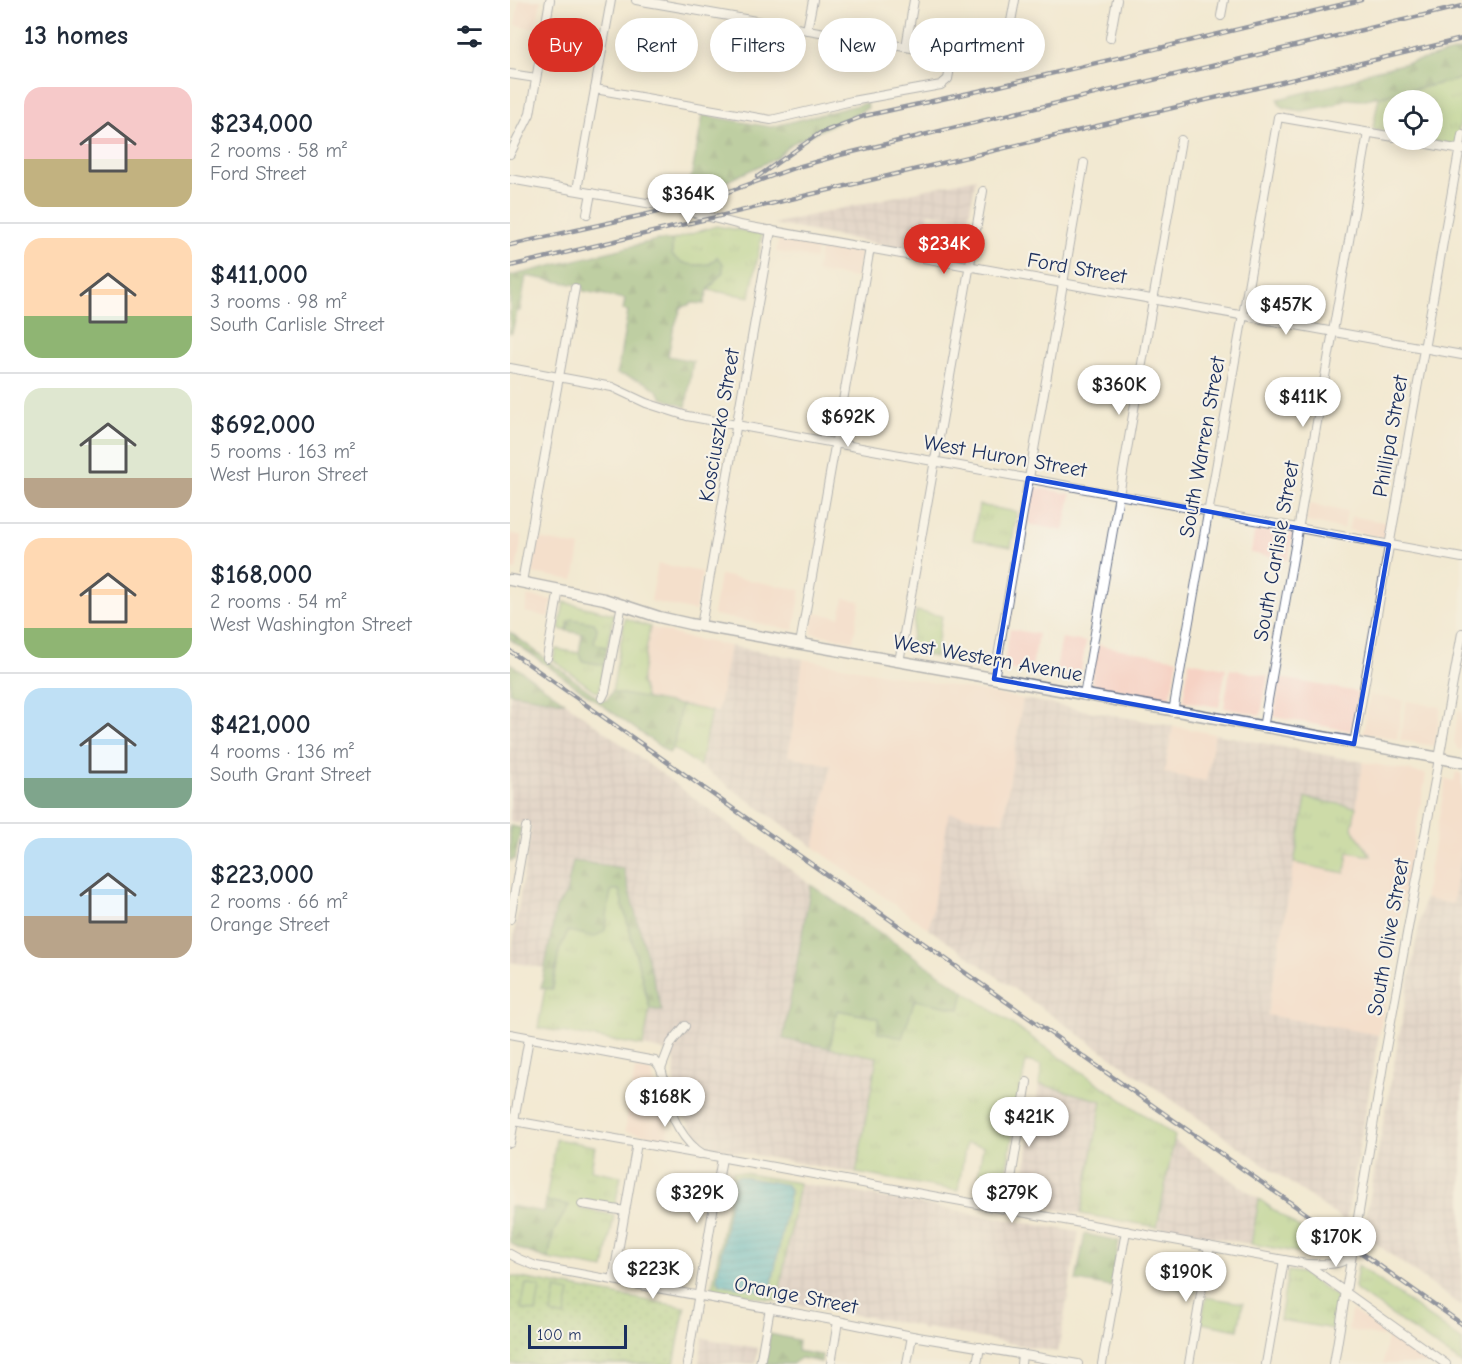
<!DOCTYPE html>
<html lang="en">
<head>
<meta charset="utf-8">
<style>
  body { margin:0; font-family:"Comic Neue",sans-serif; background:#f2f2f3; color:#1f2937; height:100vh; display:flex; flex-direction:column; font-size:22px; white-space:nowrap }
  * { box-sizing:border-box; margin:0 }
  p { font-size:20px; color:#747a83 }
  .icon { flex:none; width:33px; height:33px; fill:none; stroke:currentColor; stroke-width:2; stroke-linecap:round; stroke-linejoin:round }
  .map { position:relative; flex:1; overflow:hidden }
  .drawer { display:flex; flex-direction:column; background:#fff; width:510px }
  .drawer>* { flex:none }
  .top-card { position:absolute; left:18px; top:18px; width:570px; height:54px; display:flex; gap:12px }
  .controls { position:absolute; left:873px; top:90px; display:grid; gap:12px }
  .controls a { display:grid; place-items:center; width:60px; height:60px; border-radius:50%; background:#fff; box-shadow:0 3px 15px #0003; font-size:30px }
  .scale { position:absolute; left:18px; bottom:15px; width:99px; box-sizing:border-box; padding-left:6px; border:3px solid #1b2f5e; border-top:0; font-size:16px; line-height:21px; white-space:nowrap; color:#1b2f5e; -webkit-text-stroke:4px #f7f3e8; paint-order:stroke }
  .price { position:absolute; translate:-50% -51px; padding:0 14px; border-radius:21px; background:#fff; color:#222; font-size:20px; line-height:39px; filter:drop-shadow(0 2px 3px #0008) }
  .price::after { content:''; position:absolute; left:50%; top:36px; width:18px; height:14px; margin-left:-9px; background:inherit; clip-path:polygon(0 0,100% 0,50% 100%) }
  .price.active { background:#d93025; color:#fff }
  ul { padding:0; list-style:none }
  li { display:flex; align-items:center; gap:18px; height:150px; padding:0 24px }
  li+li { border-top:2px solid #e0e1e3 }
  li span { display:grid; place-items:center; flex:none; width:168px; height:120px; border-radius:18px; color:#555 }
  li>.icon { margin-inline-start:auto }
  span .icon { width:72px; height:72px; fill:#fffc; stroke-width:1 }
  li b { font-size:26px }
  h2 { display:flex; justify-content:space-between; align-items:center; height:72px; padding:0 24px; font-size:26px }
  .tag { padding:0 21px; border-radius:27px; background:#fff; box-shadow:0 3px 15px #0003; font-size:21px; line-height:54px }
  .tag.active { background:#d93025; color:#fff }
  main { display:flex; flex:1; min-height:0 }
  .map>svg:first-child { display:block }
  .built { fill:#f6d2c4 }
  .industrial { fill:url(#industrial-grid) }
  .grass { fill:url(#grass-tufts); stroke:#5d7c6a; stroke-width:1.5 }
  .forest { fill:url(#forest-firs); stroke:#4d6e63; stroke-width:1.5 }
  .park { fill:url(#park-dots); stroke:#5d7c6a; stroke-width:1.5 }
  .pitch { fill:#9fca77; stroke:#5d7c6a; stroke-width:1.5 }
  .water { fill:url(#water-rules); stroke:#307090; stroke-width:1.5 }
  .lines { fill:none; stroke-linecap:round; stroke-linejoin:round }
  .minor-casing { stroke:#667087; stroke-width:10 }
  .major-casing { stroke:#667087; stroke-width:13 }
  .minor { stroke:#fff; stroke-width:8 }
  .major { stroke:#fff; stroke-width:10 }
  .rail-casing { stroke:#1b2f5e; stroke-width:4.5 }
  .rail { stroke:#f7f3e8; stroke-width:2; stroke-dasharray:7; stroke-linecap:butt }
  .marked { fill:none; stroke:#1d4ed8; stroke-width:4.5; stroke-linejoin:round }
  .labels { text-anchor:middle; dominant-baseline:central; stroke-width:4.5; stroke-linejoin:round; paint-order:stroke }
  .street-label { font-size:21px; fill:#1b2f5e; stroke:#f7f3e8 }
</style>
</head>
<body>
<main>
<section class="drawer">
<h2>13 homes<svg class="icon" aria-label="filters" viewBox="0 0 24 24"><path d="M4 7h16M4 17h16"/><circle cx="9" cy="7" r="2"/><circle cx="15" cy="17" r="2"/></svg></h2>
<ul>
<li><span style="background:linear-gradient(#f6c9c9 60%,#c2b280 0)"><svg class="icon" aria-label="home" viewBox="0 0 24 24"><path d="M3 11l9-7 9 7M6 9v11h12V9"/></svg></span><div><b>$234,000</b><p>2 rooms · 58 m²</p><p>Ford Street</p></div></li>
<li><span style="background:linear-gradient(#ffd9b3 65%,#8fb573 0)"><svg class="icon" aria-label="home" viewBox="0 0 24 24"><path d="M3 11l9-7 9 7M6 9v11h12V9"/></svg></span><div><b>$411,000</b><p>3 rooms · 98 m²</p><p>South Carlisle Street</p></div></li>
<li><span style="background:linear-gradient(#dfe7d0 75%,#b9a48a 0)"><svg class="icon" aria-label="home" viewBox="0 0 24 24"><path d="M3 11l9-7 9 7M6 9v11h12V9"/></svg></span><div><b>$692,000</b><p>5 rooms · 163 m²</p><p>West Huron Street</p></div></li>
<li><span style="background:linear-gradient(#ffd9b3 75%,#8fb573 0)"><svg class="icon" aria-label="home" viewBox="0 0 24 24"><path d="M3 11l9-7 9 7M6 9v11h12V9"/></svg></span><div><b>$168,000</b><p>2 rooms · 54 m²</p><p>West Washington Street</p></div></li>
<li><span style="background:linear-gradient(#bfe0f5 75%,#7fa58c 0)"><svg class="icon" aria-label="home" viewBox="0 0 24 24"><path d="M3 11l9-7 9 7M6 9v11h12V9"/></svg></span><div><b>$421,000</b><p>4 rooms · 136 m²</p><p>South Grant Street</p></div></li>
<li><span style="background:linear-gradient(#bfe0f5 65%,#b9a48a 0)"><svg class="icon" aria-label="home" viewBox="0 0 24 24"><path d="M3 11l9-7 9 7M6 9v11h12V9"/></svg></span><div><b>$223,000</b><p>2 rooms · 66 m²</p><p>Orange Street</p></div></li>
</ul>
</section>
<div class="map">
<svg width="952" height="1364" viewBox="0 0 952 1364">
  <defs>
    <pattern id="industrial-grid" width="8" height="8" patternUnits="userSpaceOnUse" patternTransform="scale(1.5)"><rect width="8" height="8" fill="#d1bfbe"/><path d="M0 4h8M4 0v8" fill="none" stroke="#b3a4a6"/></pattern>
    <pattern id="grass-tufts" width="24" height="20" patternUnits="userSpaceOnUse" patternTransform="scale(1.5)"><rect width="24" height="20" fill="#9fca77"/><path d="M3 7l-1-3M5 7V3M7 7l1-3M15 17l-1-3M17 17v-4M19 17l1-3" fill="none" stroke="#81a465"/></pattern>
    <pattern id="forest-firs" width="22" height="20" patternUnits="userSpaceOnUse" patternTransform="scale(1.5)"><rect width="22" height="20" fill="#7fae68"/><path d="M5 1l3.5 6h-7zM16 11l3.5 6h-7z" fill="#678e59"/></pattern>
    <pattern id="park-dots" width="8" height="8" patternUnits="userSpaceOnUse" patternTransform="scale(1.5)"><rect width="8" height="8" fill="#9fca77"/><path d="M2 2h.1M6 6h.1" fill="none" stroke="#81a465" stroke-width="1.8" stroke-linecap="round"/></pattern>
    <pattern id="water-rules" width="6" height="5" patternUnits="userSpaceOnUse" patternTransform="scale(1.5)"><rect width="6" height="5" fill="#44b1c1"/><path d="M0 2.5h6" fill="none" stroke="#3890a0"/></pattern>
  </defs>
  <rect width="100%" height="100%" fill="#f7f3e8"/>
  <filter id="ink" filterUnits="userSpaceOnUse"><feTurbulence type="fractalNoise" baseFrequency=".0167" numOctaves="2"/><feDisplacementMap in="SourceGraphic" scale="12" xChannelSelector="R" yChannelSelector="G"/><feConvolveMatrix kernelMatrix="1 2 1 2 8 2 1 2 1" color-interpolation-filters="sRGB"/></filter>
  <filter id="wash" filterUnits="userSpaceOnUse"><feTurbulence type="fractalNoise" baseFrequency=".008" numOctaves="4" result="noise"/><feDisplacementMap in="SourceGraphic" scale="24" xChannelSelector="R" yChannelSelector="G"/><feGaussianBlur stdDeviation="1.35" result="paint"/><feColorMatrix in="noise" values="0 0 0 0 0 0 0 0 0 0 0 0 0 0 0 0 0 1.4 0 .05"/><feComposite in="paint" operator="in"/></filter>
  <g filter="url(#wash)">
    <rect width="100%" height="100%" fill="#f2e9d2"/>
    <g class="built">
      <path d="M9,0H31L26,29L5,25Z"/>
      <path d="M269,238L308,245L305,259L266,252Z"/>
      <path d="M311,245L351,252L346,278L306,272Z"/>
      <path d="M524,487L561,494L554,531L518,524Z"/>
      <path d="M799,504L837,511L834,529L796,522Z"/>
      <path d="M841,516L878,523L875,538L838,530Z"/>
      <path d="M745,528L783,534L778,560L741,553Z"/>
      <path d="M0,533L12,536L6,570L0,569Z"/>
      <path d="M29,539L70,547L64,580L23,573Z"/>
      <path d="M148,564L192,572L185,611L141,601Z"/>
      <path d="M210,575L291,590L284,630L203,615Z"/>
      <path d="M18,596L42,600L39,617L15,612Z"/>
      <path d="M334,598L350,601L343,641L301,633L304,613L330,617Z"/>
      <path d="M140,627L173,637L220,646L208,712L136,699L131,683Z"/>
      <path d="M500,629L528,634L521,673L493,668Z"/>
      <path d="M552,638L576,642L569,682L544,678Z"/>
      <path d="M588,645L668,659L660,699L584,685L581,681Z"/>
      <path d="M293,659L513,699L493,822L439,814L419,929L304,847L320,765L278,756Z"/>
      <path d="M679,661L716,668L709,707L673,701Z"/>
      <path d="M720,669L758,676L751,715L714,708Z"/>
      <path d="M770,678L848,692L841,731L764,717Z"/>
      <path d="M860,695L893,700L887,739L853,733Z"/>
      <path d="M897,701L931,707L924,746L890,740Z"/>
      <path d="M948,711L952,712V750L948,749L944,742Z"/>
      <path d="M663,726L705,734L696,781L654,773Z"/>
      <path d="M853,762L916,774L869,1035L757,1016L784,863L835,872Z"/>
      <path d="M946,772L952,774V850L943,904L914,899L936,779L944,781Z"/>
      <path d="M125,1069L142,1072L147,1101L159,1130L158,1139L115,1131Z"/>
      <path d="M655,1249L669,1251L662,1288L648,1285Z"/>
      <path d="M843,1311L874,1332L873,1337L838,1330L841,1312Z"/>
      <path d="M877,1335L919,1364H873Z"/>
    </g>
    <g class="industrial">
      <path d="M466,178L458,219L419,213L412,252L263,224Z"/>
      <path d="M220,646L293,659L278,756L321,765L304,847L190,766L201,711L208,712Z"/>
      <path d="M0,693L55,702L301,885L273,1039L367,1057L346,1173L200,1147L186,1135L170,1109L164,1090L165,1060L152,1050L133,1046L140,1009L151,1011L63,861L56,894L46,908L35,968L0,962L21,826L0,821Z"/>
      <path d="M513,699L663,726L654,773L696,781L705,734L853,762L846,807L796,798L757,1015L869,1035L836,1222L419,929L439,813L493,822Z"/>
      <path d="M952,850V1307L853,1234L914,899L943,904Z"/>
      <path d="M529,1084L592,1101L571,1214L510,1203Z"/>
      <path d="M664,1140L749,1199L741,1244L647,1227Z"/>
      <path d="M289,1183L569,1232L548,1352L416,1328V1330L410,1329V1326L268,1301Z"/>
      <path d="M193,1338L248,1348L245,1364H189Z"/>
    </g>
    <g class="grass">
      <path d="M952,79V111L947,142L944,145L913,140H922V100H884L883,134L865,130L863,128L869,97Z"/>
      <path d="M206,226L252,234L240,297L198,290L205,282L207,257L200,264C185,266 173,266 162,256V240Z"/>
      <path d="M469,505L507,512L501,547L463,540Z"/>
      <path d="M54,602L104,614L97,648L84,643L87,628L59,621L57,631L49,629Z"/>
      <path d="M406,611L432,616L425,657L399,651Z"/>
      <path d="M115,618L140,627L131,682L136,699L102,692Z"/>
      <path d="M46,649L69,653L73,661L94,665L89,692L85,691L43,660Z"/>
      <path d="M171,705L201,711L190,766L163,748Z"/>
      <path d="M796,798L846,807L842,828L861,856L838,852L835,873L784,863Z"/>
      <path d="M101,889L109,890L140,1009L133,1046L28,1028L35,988L43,989L49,951L58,930L85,936Z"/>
      <path d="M454,991L665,1136L647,1227L571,1214L592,1101L529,1084L532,1065L516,1061L491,1199L471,1195L474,1177L468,1176L473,1146L456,1143L448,1191L346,1173L367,1057L320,1048L327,1010L368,1018L405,1000L450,1009Z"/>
      <path d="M46,1139L85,1146L81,1170L111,1176L105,1205L72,1200L70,1209L104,1215L94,1269L38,1259L44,1231L59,1205L36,1201Z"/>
      <path d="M223,1171L289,1183L268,1301L202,1289Z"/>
      <path d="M749,1199L825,1254L823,1259L741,1244Z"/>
      <path d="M669,1251L693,1255L686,1292L662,1288Z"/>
      <path d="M848,1265L952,1341V1364L847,1291L845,1287Z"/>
      <path d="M778,1271L792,1273L824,1295L828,1302L823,1329L770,1320Z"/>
      <path d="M696,1297L733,1303L728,1330L691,1323Z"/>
    </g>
    <g class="forest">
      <path d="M952,50V79L851,100L836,99L823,105L791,111L775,108L769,104L768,99L840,81L859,72Z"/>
      <path d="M356,103L358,108L281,144L266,158L177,200L193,115L261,127Z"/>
      <path d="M147,240H162V255C173,266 185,266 200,264L207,257L213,263V272L198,290L194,304L183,303L171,308L163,331L158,356L183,361L176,407L152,398C145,382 123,378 107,374L118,311L113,310L115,299L73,291V286L16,276L10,311H7L2,333H0V276Z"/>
      <path d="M62,619L84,623L87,628L84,643L97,648L94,665L73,661L69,653L72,634L57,631L59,621Z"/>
      <path d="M0,632L91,700H97L102,692L171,705L163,748L159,753L0,639Z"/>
      <path d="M0,663L55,702L0,693Z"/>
      <path d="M0,826L11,828L5,859L0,861Z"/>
      <path d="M63,861L113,868L152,1011L140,1009L109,890H101L95,930L85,937L58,931L49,951L42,989L31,988L46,908L56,894Z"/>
      <path d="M301,885L454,991L450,1009L405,1000L392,1038L368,1033V1018L327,1010L320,1048L273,1039Z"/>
      <path d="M36,1201L59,1205L44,1231L38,1259L9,1249L0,1242V1206L34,1212Z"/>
      <path d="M575,1234L609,1241L601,1287L566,1281Z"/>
      <path d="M260,1334L288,1340L287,1351L312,1355L311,1362L291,1358L282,1364H255Z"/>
    </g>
    <path class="park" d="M0,1276L175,1307L164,1364H0Z"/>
    <g class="pitch">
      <path d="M16,1284L30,1287L26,1312L11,1309Z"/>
      <path d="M46,1289L60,1292L55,1317L41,1314Z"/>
    </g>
    <path class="water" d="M228,1176L277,1185L280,1190L261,1289L256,1292L211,1284L207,1279L224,1178Z"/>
  </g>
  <g filter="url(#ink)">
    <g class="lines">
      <g class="minor-casing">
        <g id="minor">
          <path d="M126,0L493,64L505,0"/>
          <path d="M711,16L714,0"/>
          <path d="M297,30L303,0"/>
          <path d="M600,38L607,0"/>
          <path d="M396,47L404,0"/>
          <path d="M0,74L26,78"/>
          <path d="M85,89L261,120L342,101L431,85L438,79L442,56"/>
          <path d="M894,140L952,150"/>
          <path d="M0,154L20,114L40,0"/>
          <path d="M0,179L165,208L230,225L952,355"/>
          <path d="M67,190L101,0"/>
          <path d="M77,214L81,193"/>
          <path d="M0,368L102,387L136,403L177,416L952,558"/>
          <path d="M12,582L65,288"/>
          <path d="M191,626L261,230"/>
          <path d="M290,644L360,248"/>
          <path d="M37,658L49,589"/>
          <path d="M389,662L473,191"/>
          <path d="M484,679L574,163"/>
          <path d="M574,696L671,140"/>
          <path d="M92,698L95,692L112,604"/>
          <path d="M663,712L768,117L884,137"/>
          <path d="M753,728L858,133"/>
          <path d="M844,744L952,135"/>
          <path d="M0,919L16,827"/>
          <path d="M0,1034L145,1061C155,1070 153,1083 156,1096C161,1117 174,1143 193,1154L796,1264L936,1364"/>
          <path d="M151,1069L161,1043L175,1026"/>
          <path d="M4,1121L190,1154"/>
          <path d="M0,1143L19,1038"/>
          <path d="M72,1204L115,1211"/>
          <path d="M496,1209L517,1082"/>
          <path d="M0,1254L9,1259L26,1266L328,1321L402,1336L568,1364"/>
          <path d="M797,1264C814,1264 827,1267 841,1256"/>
          <path d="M103,1280L127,1143"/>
          <path d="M177,1364L212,1158"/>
          <path d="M250,1364L260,1308"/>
          <path d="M321,1364L328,1321"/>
          <path d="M397,1364L402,1336"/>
          <path d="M467,1364L470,1347"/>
          <path d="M511,1364L512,1354"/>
          <path d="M592,1364L616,1231"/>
          <path d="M679,1364L699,1246"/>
          <path d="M756,1364L774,1260"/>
          <path d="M824,1364L874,1059L952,633"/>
        </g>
      </g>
      <g class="major-casing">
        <path id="major" d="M0,580L94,599L149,617L180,624L952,762"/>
      </g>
      <use href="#minor" class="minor"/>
      <use href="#major" class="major"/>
      <g class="rail-casing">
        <g id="rail">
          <path d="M247,177L310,133L354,116L473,90L851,0"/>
          <path d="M0,245L187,203L284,168L330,155L952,6"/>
          <path d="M0,266L952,39"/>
          <path d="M0,651L952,1324"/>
        </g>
      </g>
      <use href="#rail" class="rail"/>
    </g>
  </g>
  <path d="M0 0H952V1364H0ZM518,478L879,545L844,744L484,679Z" fill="#f2e9d2" fill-opacity=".55" fill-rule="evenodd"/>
  <path class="marked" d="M518,478L879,545L844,744L484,679Z"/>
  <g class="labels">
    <g class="street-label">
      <text transform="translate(567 268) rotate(10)">Ford Street</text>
      <text transform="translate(209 425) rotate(-80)">Kosciuszko Street</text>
      <text transform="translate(880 436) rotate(-80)">Phillipa Street</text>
      <text transform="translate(692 447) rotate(-80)">South Warren Street</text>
      <text transform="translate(495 456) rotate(10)">West Huron Street</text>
      <text transform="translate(766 551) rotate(-80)">South Carlisle Street</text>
      <text transform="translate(478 658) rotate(10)">West Western Avenue</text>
      <text transform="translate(878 937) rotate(-80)">South Olive Street</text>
      <text transform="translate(286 1295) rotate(11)">Orange Street</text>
    </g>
  </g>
</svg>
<div class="controls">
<a><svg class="icon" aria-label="locate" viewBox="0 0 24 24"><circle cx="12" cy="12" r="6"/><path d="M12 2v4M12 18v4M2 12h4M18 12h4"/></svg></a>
</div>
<div class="scale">100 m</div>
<b class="price" style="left:178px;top:225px">$364K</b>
<b class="price active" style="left:434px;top:275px">$234K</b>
<b class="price" style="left:776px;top:336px">$457K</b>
<b class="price" style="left:609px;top:416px">$360K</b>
<b class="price" style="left:793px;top:428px">$411K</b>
<b class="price" style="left:338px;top:448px">$692K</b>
<b class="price" style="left:155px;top:1128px">$168K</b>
<b class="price" style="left:519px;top:1148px">$421K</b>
<b class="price" style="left:187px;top:1224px">$329K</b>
<b class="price" style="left:502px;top:1224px">$279K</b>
<b class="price" style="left:826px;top:1268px">$170K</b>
<b class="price" style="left:143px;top:1300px">$223K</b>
<b class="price" style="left:676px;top:1303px">$190K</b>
<div class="top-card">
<a class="tag active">Buy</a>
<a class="tag">Rent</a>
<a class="tag">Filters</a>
<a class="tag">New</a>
<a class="tag">Apartment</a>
</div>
</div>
</main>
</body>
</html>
